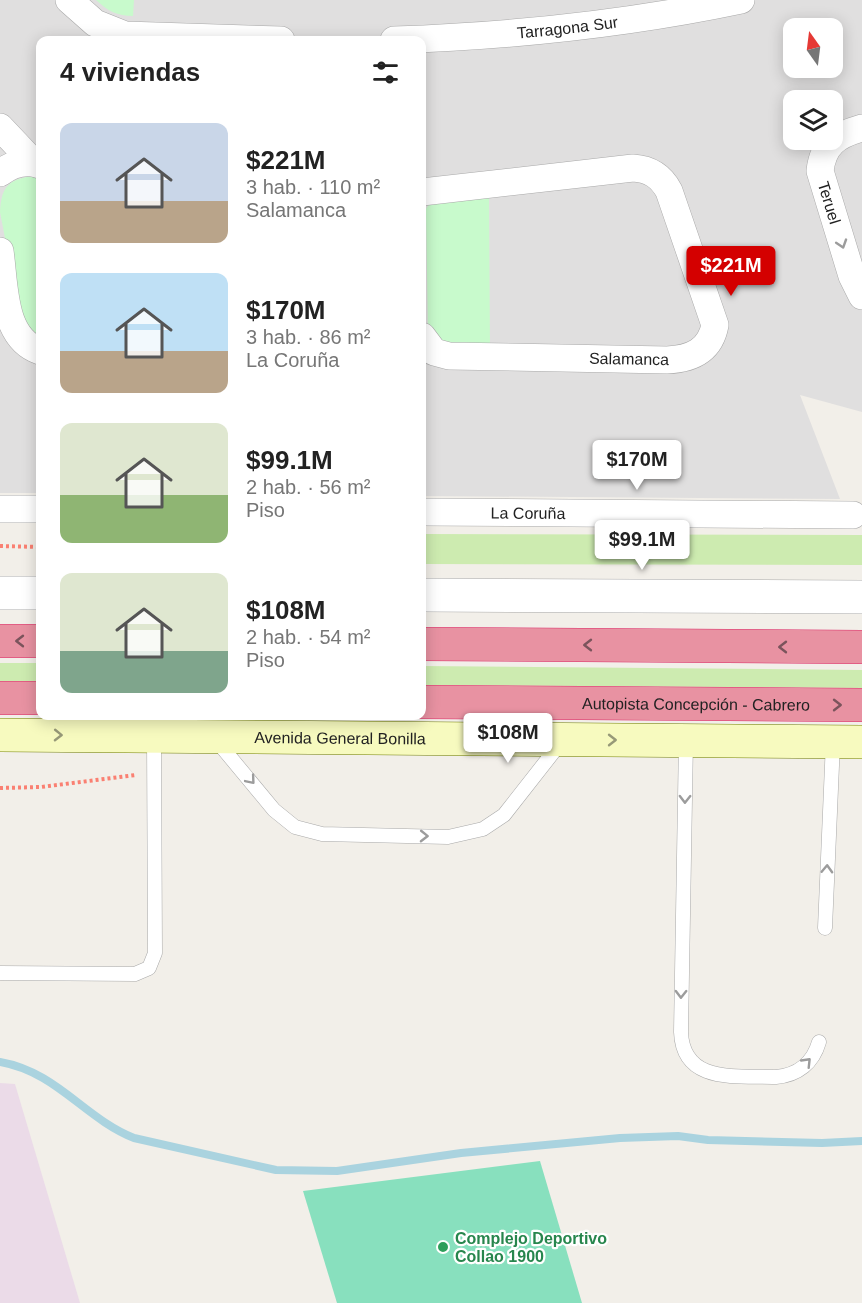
<!DOCTYPE html>
<html lang="es">
<head>
<meta charset="utf-8">
<style>
  body { margin:0; font-family:Arial,sans-serif; background:#f2f2f2; color:#222; height:100vh; display:flex; flex-direction:column; font-size:22px; white-space:nowrap }
  * { box-sizing:border-box; margin:0 }
  p { font-size:20px; color:#767676 }
  .icon { flex:none; width:33px; height:33px; fill:none; stroke:currentColor; stroke-width:2; stroke-linecap:round; stroke-linejoin:round }
  .map { position:relative; flex:1; overflow:hidden }
  .details { position:absolute; left:36px; top:36px; width:390px; height:684px; display:flex; flex-direction:column; background:#fff; border-radius:12px; box-shadow:0 3px 15px #0003 }
  .details>* { flex:none }
  .needle { width:39px; rotate:346deg }
  .fabs { position:absolute; left:783px; top:18px; display:grid; gap:12px }
  .fabs a { display:grid; place-items:center; width:60px; height:60px; border-radius:12px; background:#fff; box-shadow:0 3px 15px #0003; font-size:30px }
  .price { position:absolute; translate:-50% -51px; padding:0 14px; border-radius:6px; background:#fff; color:#222; font-size:20px; line-height:39px; filter:drop-shadow(0 2px 3px #0008) }
  .price::after { content:''; position:absolute; left:50%; top:36px; width:18px; height:14px; margin-left:-9px; background:inherit; clip-path:polygon(0 0,100% 0,50% 100%) }
  .price.current { background:#d40000; color:#fff }
  ul { padding:0; list-style:none }
  li { display:flex; align-items:center; gap:18px; height:150px; padding:0 24px }
  li span { display:grid; place-items:center; flex:none; width:168px; height:120px; border-radius:12px; color:#555 }
  li>.icon { margin-inline-start:auto }
  span .icon { width:72px; height:72px; fill:#fffc; stroke-width:1 }
  li b { font-size:26px }
  h2 { display:flex; justify-content:space-between; align-items:center; height:72px; padding:0 24px; font-size:26px }
  .map>svg:first-child { display:block }
  .residential { fill:#e0dfdf; fill-rule:evenodd }
  .industrial { fill:#ebdbe8 }
  .grass { fill:#cdebb0 }
  .park { fill:#c8facc }
  .pitch { fill:#88e0be }
  .lines { fill:none; stroke-linecap:round; stroke-linejoin:round }
  .stream { stroke:#aad3df; stroke-width:8 }
  .service-casing { stroke:#a9a9a9; stroke-width:15 }
  .minor-casing { stroke:#a9a9a9; stroke-width:28 }
  .tertiary-casing { stroke:#a9a9a9; stroke-width:34 }
  .secondary-casing { stroke:#707d05; stroke-width:34 }
  .motorway-casing { stroke:#dc2a67; stroke-width:34 }
  .path { stroke:#fa8072; stroke-width:4; stroke-dasharray:3 3; stroke-linecap:butt }
  .service { stroke:#fff; stroke-width:14 }
  .minor { stroke:#fff; stroke-width:27 }
  .tertiary { stroke:#fff; stroke-width:33 }
  .secondary { stroke:#f7fabf; stroke-width:33 }
  .motorway { stroke:#e892a2; stroke-width:33 }
  .oneway { stroke:#9c9c9c }
  .oneway2 { stroke:#7b545c }
  .oneway3 { stroke:#979978 }
  .leisure-dot { fill:#2e9e5b; stroke:#fff; stroke-width:2 }
  .labels { text-anchor:middle; dominant-baseline:central; stroke-width:4.5; stroke-linejoin:round; paint-order:stroke }
  .street-label { font-size:16px; fill:#222; stroke:#fff }
  .leisure-label { font-size:16px; font-weight:bold; fill:#27864d; stroke:#fff; text-anchor:start }
</style>
</head>
<body>
<div class="map">
<svg width="862" height="1303" viewBox="0 0 862 1303">
  <rect width="100%" height="100%" fill="#f2efe9"/>
  <path class="residential" d="M0,0H862V412L800,395L840,499L422,496V40H40V493H0ZM794,28H832V68H794ZM794,100H832V140H794Z"/>
  <path class="industrial" d="M0,1083L15,1084L80,1303H0Z"/>
  <g class="grass">
    <path d="M422,534L862,535V565L422,564Z"/>
    <path d="M0,663H40V682L0,681Z"/>
    <path d="M422,666L862,670V688L422,685Z"/>
  </g>
  <g class="park">
    <path d="M96,0H134L133,16C117,16 108,11 96,0Z"/>
    <path d="M34,176L40,178V341L21,322L0,212C1,186 9,179 34,176Z"/>
    <path d="M489,193L490,349L448,348L428,333L426,209L431,201Z"/>
  </g>
  <path class="pitch" d="M540,1161L582,1303H337L303,1191Z"/>
  <g class="lines">
    <path class="stream" d="M0,1062C57,1072 84,1118 134,1138L276,1170L337,1171L461,1153L620,1138L678,1136L708,1140L822,1143L862,1141"/>
    <g class="service-casing">
      <g id="service">
        <path d="M216,740L274,810L295,827L322,834L448,837L483,829L504,815L562,741"/>
        <path d="M686,740L681,1032C683,1085 738,1075 776,1077C798,1075 813,1063 819,1042"/>
        <path d="M825,928L833,742"/>
        <path d="M0,973L135,974L149,968L155,953L154,736"/>
      </g>
    </g>
    <g class="minor-casing">
      <g id="minor">
        <path d="M69,0L95,23L125,35L281,40"/>
        <path id="s1" d="M394,40C510,36 627,24 741,0"/>
        <path d="M0,127L34,163"/>
        <path id="s2" d="M862,128C837,135 823,144 820,171L852,276L862,296"/>
        <path d="M0,173C12,164 26,160 40,165"/>
        <path d="M422,192L633,168C650,169 661,176 669,191L715,325C710,351 691,359 667,360L449,356L434,352L422,336"/>
        <path d="M0,251C5,285 2,338 40,351"/>
        <path d="M0,509H40"/>
        <path id="s3" d="M422,512L853,515"/>
      </g>
    </g>
    <g class="tertiary-casing">
      <g id="tertiary">
        <path d="M0,593H40"/>
        <path d="M422,595L862,597"/>
      </g>
    </g>
    <g class="secondary-casing">
      <g id="secondary">
        <path id="s4" d="M0,735L862,742"/>
      </g>
    </g>
    <g class="motorway-casing">
      <g id="motorway">
        <path d="M0,641H40"/>
        <path d="M422,644L862,647"/>
        <path d="M0,698H40"/>
        <path id="s5" d="M422,702L862,705"/>
      </g>
    </g>
    <g class="path">
      <path d="M0,546L40,547"/>
      <path d="M0,788L41,787L136,775"/>
    </g>
    <use href="#service" class="service"/>
    <use href="#minor" class="minor"/>
    <use href="#tertiary" class="tertiary"/>
    <use href="#secondary" class="secondary"/>
    <use href="#motorway" class="motorway"/>
  </g>
  <defs><path id="oneway-chevron" d="M-2-3.5L2.5 0L-2 3.5" fill="none" stroke-width="1.6" stroke-linecap="round" stroke-linejoin="round" transform="scale(1.5)"/></defs>
  <g class="oneway">
    <use href="#oneway-chevron" transform="translate(842 244) rotate(72)"/>
    <use href="#oneway-chevron" transform="translate(251 780) rotate(50)"/>
    <use href="#oneway-chevron" transform="translate(685 799) rotate(91)"/>
    <use href="#oneway-chevron" transform="translate(424 836) rotate(1)"/>
    <use href="#oneway-chevron" transform="translate(827 869) rotate(-88)"/>
    <use href="#oneway-chevron" transform="translate(681 994) rotate(91)"/>
    <use href="#oneway-chevron" transform="translate(807 1062) rotate(-46)"/>
  </g>
  <g class="oneway2">
    <use href="#oneway-chevron" transform="translate(20 641) rotate(-180)"/>
    <use href="#oneway-chevron" transform="translate(588 645) rotate(-180)"/>
    <use href="#oneway-chevron" transform="translate(783 647) rotate(-180)"/>
    <use href="#oneway-chevron" transform="translate(837 705)"/>
  </g>
  <g class="oneway3">
    <use href="#oneway-chevron" transform="translate(58 735) rotate(1)"/>
    <use href="#oneway-chevron" transform="translate(612 740)"/>
  </g>
  <circle class="leisure-dot" cx="443" cy="1247" r="6"/>
  <g class="labels">
    <g class="street-label">
      <text stroke="none"><textPath href="#s1" startOffset="174">Tarragona Sur</textPath></text>
      <text stroke="none"><textPath href="#s2" startOffset="98">Teruel</textPath></text>
      <text transform="translate(629 359) rotate(1)">Salamanca</text>
      <text stroke="none"><textPath href="#s3" startOffset="106">La Coruña</textPath></text>
      <text stroke="none"><textPath href="#s5" startOffset="274">Autopista Concepción - Cabrero</textPath></text>
      <text stroke="none"><textPath href="#s4" startOffset="340">Avenida General Bonilla</textPath></text>
    </g>
    <g class="leisure-label">
      <text x="455" y="1238">Complejo Deportivo<tspan x="455" dy="18">Collao 1900</tspan></text>
    </g>
  </g>
</svg>
<div class="fabs">
<a><svg class="needle" viewBox="-14 -14 28 28"><path d="M0-13l5 13h-10z" fill="#e53935"/><path d="M0 13l5-13h-10z" fill="#767676"/></svg></a>
<a><svg class="icon" aria-label="layers" viewBox="0 0 24 24"><path d="M12 4l9 5-9 5-9-5zM3 14l9 5 9-5"/></svg></a>
</div>
<b class="price current" style="left:731px;top:297px">$221M</b>
<b class="price" style="left:637px;top:491px">$170M</b>
<b class="price" style="left:642px;top:571px">$99.1M</b>
<b class="price" style="left:508px;top:764px">$108M</b>
<section class="details">
<h2>4 viviendas<svg class="icon" aria-label="filters" viewBox="0 0 24 24"><path d="M4 7h16M4 17h16"/><circle cx="9" cy="7" r="2"/><circle cx="15" cy="17" r="2"/></svg></h2>
<ul>
<li><span style="background:linear-gradient(#c9d6e8 65%,#b9a48a 0)"><svg class="icon" aria-label="home" viewBox="0 0 24 24"><path d="M3 11l9-7 9 7M6 9v11h12V9"/></svg></span><div><b>$221M</b><p>3 hab. · 110 m²</p><p>Salamanca</p></div></li>
<li><span style="background:linear-gradient(#bfe0f5 65%,#b9a48a 0)"><svg class="icon" aria-label="home" viewBox="0 0 24 24"><path d="M3 11l9-7 9 7M6 9v11h12V9"/></svg></span><div><b>$170M</b><p>3 hab. · 86 m²</p><p>La Coruña</p></div></li>
<li><span style="background:linear-gradient(#dfe7d0 60%,#8fb573 0)"><svg class="icon" aria-label="home" viewBox="0 0 24 24"><path d="M3 11l9-7 9 7M6 9v11h12V9"/></svg></span><div><b>$99.1M</b><p>2 hab. · 56 m²</p><p>Piso</p></div></li>
<li><span style="background:linear-gradient(#dfe7d0 65%,#7fa58c 0)"><svg class="icon" aria-label="home" viewBox="0 0 24 24"><path d="M3 11l9-7 9 7M6 9v11h12V9"/></svg></span><div><b>$108M</b><p>2 hab. · 54 m²</p><p>Piso</p></div></li>
</ul>
</section>
</div>
</body>
</html>
